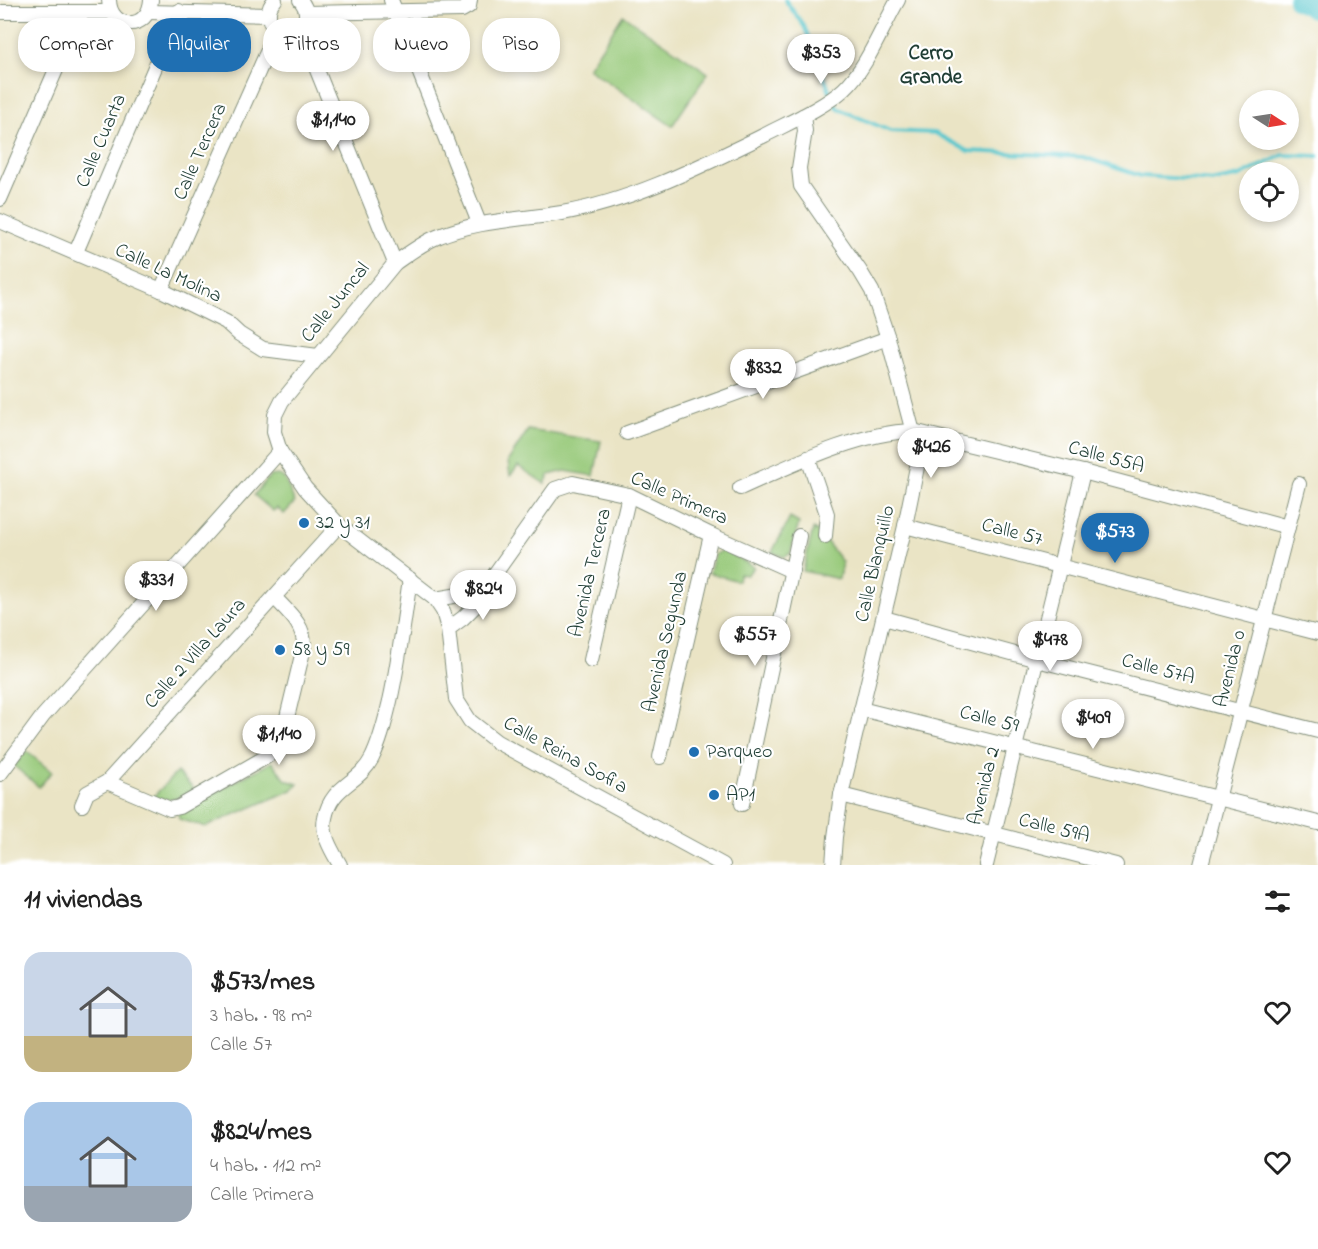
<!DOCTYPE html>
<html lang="es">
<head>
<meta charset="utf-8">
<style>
  body { margin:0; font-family:"Indie Flower",sans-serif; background:#f6f6f6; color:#222; height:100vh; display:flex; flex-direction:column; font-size:22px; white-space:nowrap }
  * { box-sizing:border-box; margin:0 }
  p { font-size:20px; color:#767676 }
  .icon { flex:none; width:33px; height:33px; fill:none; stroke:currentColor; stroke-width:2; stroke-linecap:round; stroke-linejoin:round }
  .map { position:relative; height:865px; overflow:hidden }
  .details { display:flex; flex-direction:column; background:#fff; flex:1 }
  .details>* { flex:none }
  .top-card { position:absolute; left:18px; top:18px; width:600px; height:54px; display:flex; gap:12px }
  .needle { width:39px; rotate:102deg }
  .fabs { position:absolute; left:1239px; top:90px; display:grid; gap:12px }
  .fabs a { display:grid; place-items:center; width:60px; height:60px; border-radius:50%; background:#fff; box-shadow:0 3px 9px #0003; font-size:30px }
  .price { position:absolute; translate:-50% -51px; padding:0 14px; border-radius:21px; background:#fff; color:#222; font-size:20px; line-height:39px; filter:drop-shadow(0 2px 3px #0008) }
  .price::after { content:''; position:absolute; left:50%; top:36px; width:18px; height:14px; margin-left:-9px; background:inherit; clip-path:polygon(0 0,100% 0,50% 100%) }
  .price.selected { background:#1f6fb2; color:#fff }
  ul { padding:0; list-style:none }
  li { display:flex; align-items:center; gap:18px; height:150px; padding:0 24px }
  li span { display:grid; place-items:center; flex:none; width:168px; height:120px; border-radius:18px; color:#555 }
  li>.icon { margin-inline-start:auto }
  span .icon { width:72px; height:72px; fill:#fffc; stroke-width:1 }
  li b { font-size:26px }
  h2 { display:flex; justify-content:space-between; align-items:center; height:72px; padding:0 24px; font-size:26px }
  .pill { padding:0 21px; border-radius:24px; background:#fff; box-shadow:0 3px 9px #0003; font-size:21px; line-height:54px }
  .pill.selected { background:#1f6fb2; color:#fff }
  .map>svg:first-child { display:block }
  .green { fill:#97c979; stroke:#5b8356; stroke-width:1.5 }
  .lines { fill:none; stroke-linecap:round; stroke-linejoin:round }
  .stream { stroke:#5ac7cd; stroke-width:4 }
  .river { stroke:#5ac7cd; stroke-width:22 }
  .street-casing { stroke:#84907c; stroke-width:16 }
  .street { stroke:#fff; stroke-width:14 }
  .poi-dot { fill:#1f6fb2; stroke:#fff; stroke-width:2 }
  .labels { text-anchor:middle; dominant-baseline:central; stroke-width:4.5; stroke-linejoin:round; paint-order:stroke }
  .street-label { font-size:20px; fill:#1f3d34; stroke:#fff }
  .poi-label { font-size:20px; fill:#1f3d34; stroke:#fff; text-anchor:start }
  .neighbourhood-label { font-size:21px; font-weight:bold; fill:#1f3d34; stroke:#fff }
</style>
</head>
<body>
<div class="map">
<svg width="1318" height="865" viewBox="0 0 1318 865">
  <rect width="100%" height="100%" fill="#fff"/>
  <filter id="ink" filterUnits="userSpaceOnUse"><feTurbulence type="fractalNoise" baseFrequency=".0167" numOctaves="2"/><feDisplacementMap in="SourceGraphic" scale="12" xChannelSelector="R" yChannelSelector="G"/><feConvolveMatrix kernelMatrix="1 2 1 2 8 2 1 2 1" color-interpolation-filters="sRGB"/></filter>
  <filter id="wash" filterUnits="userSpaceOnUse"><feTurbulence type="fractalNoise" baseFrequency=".008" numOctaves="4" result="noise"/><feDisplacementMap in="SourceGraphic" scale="24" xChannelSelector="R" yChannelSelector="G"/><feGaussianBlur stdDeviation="1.35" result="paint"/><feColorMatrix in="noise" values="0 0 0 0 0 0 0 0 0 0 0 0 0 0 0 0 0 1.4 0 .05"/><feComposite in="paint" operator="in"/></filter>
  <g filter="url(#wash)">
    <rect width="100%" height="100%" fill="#eae4c5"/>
    <g class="green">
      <path d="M623,15L708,73L672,126L588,68Z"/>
      <path d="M528,430L601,441L594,476L565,471L549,475L545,484L518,466L510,476L508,461Z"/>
      <path d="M279,475L284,478L295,502L284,514L277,508L273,511L254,495L270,476Z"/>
      <path d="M790,518L799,523L790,554L784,557L772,552Z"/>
      <path d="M813,529L820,533L842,562L839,579L803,571Z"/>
      <path d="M724,550L754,567L747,575L739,574L738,581L709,573L715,554Z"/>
      <path d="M26,751L52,772L39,787L14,766Z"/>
      <path d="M272,762L286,780L298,784L292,790L205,827L179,819L178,812Z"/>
      <path d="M177,772L194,789C179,798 171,803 153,797Z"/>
    </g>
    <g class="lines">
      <g class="stream">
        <path d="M785,0L804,26L831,95"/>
        <path d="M834,102L837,108L890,131L935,133L968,151L1083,157L1141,176L1216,181L1240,176L1283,155L1318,156"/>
      </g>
      <path class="river" d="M1299,0L1318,9"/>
    </g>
  </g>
  <g filter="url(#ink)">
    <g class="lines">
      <g class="street-casing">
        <g id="street">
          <path d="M109,0C110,31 149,31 151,0"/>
          <path d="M275,0C270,5 268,10 269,17C274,48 323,27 300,0"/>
          <path d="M391,0L479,223"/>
          <path d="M0,12H111"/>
          <path d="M149,12L269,15"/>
          <path d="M306,13L462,10L469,6L470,0"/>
          <path d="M300,28L395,263"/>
          <path d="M803,116L805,131L799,168L801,186L860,271L872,291L888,338L918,451L917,467L905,526L841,795L835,837L833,865"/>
          <path d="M0,199L81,12"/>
          <path d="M0,221L161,290L226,322L239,334L263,349L318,356"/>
          <path d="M76,252L179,11"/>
          <path d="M161,290L277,30"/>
          <path d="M627,433L888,338"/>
          <path d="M808,458L827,514L825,536"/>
          <path d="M740,488C790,466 858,432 913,431L1083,472L1288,527"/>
          <path d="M905,526L1318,633"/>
          <path d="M435,599L471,593L487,585"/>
          <path d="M884,618L1037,660L1318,731"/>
          <path d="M448,629L463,618L476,605L487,585L555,489L573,483L629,495L711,535L792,571"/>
          <path d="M591,660L629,495"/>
          <path d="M861,709L1318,823"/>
          <path d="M660,757L711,535"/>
          <path d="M0,774L43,716L280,451"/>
          <path d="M107,782L170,809L179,807L266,757L277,749L283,734L304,647C305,625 288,612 274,597"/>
          <path d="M841,795L1116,865"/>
          <path d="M742,804L799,536"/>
          <path d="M82,805L87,793L107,782L339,525"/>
          <path d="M340,865C332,851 321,834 325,818C331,785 359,784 372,758C381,740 385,721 390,701C399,661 404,620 410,579"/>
          <path d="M723,865L497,742L470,721L456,699L448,629L443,611L435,599L339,525L305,488L280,451L274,432L275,415L282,401L395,263C408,254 422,243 437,237C477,220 520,220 562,213C633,201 701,166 765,135C788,123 825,107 844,89C867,68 882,27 898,0"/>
          <path d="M986,865L1083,472"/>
          <path d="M1201,865L1299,484"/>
        </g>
      </g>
      <use href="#street" class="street"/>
    </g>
  </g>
  <g class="poi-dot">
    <circle cx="304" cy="523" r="6"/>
    <circle cx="280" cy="650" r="6"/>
    <circle cx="694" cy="752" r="6"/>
    <circle cx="714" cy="795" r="6"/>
  </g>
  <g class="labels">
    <g class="street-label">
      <text transform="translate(102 141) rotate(-67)">Calle Cuarta</text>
      <text transform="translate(201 152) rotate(-66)">Calle Tercera</text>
      <text transform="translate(168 274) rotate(25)">Calle La Molina</text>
      <text transform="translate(336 303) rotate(-51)">Calle Juncal</text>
      <text transform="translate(1106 458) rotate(15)">Calle 55A</text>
      <text transform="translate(679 499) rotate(24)">Calle Primera</text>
      <text transform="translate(1012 533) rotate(14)">Calle 57</text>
      <text transform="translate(876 564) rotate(-77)">Calle Blanquillo</text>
      <text transform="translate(591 573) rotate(-77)">Avenida Tercera</text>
      <text transform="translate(666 642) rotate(-77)">Avenida Segunda</text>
      <text transform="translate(196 654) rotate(-48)">Calle 2 Villa Laura</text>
      <text transform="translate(1231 669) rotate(-76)">Avenida 0</text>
      <text transform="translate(1158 670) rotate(14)">Calle 57A</text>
      <text transform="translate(989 720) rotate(14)">Calle 59</text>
      <text transform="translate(565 756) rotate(29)">Calle Reina Sofia</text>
      <text transform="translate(985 786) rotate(-76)">Avenida 2</text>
      <text transform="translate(1054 829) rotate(14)">Calle 59A</text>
    </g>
    <g class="poi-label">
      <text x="316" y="523">32 y 31</text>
      <text x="292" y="650">58 y 59</text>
      <text x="706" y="752">Parqueo</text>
      <text x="726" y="795">AP1</text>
    </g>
    <g class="neighbourhood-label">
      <text x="931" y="54">Cerro<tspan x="931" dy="24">Grande</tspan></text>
    </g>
  </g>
</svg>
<div class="fabs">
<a><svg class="needle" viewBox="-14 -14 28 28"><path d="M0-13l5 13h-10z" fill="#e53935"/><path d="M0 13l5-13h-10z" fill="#767676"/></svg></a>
<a><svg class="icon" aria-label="locate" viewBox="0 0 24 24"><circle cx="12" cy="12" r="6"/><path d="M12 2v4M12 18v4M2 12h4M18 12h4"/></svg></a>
</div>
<b class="price" style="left:821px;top:85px">$353</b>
<b class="price" style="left:333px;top:152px">$1,140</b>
<b class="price" style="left:763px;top:400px">$832</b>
<b class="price" style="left:931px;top:479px">$426</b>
<b class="price selected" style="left:1115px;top:564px">$573</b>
<b class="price" style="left:156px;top:612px">$331</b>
<b class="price" style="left:483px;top:621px">$824</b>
<b class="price" style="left:755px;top:667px">$557</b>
<b class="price" style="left:1050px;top:672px">$478</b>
<b class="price" style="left:1093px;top:750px">$409</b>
<b class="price" style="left:279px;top:766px">$1,140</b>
<div class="top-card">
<a class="pill">Comprar</a>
<a class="pill selected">Alquilar</a>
<a class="pill">Filtros</a>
<a class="pill">Nuevo</a>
<a class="pill">Piso</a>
</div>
</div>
<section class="details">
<h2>11 viviendas<svg class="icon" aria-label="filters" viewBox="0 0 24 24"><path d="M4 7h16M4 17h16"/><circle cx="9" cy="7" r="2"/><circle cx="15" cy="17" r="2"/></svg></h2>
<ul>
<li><span style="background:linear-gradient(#c9d6e8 70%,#c2b280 0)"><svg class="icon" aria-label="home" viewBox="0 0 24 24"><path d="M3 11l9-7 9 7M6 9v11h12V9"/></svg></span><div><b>$573/mes</b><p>3 hab. · 98 m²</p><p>Calle 57</p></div><svg class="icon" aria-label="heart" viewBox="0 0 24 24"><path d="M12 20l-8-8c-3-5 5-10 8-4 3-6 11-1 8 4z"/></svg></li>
<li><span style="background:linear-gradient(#a9c7e8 70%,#9aa5b1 0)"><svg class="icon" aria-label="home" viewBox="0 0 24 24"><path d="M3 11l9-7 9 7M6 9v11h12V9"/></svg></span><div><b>$824/mes</b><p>4 hab. · 112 m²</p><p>Calle Primera</p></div><svg class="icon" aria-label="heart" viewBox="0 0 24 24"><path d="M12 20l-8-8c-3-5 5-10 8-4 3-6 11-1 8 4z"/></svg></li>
</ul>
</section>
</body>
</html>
